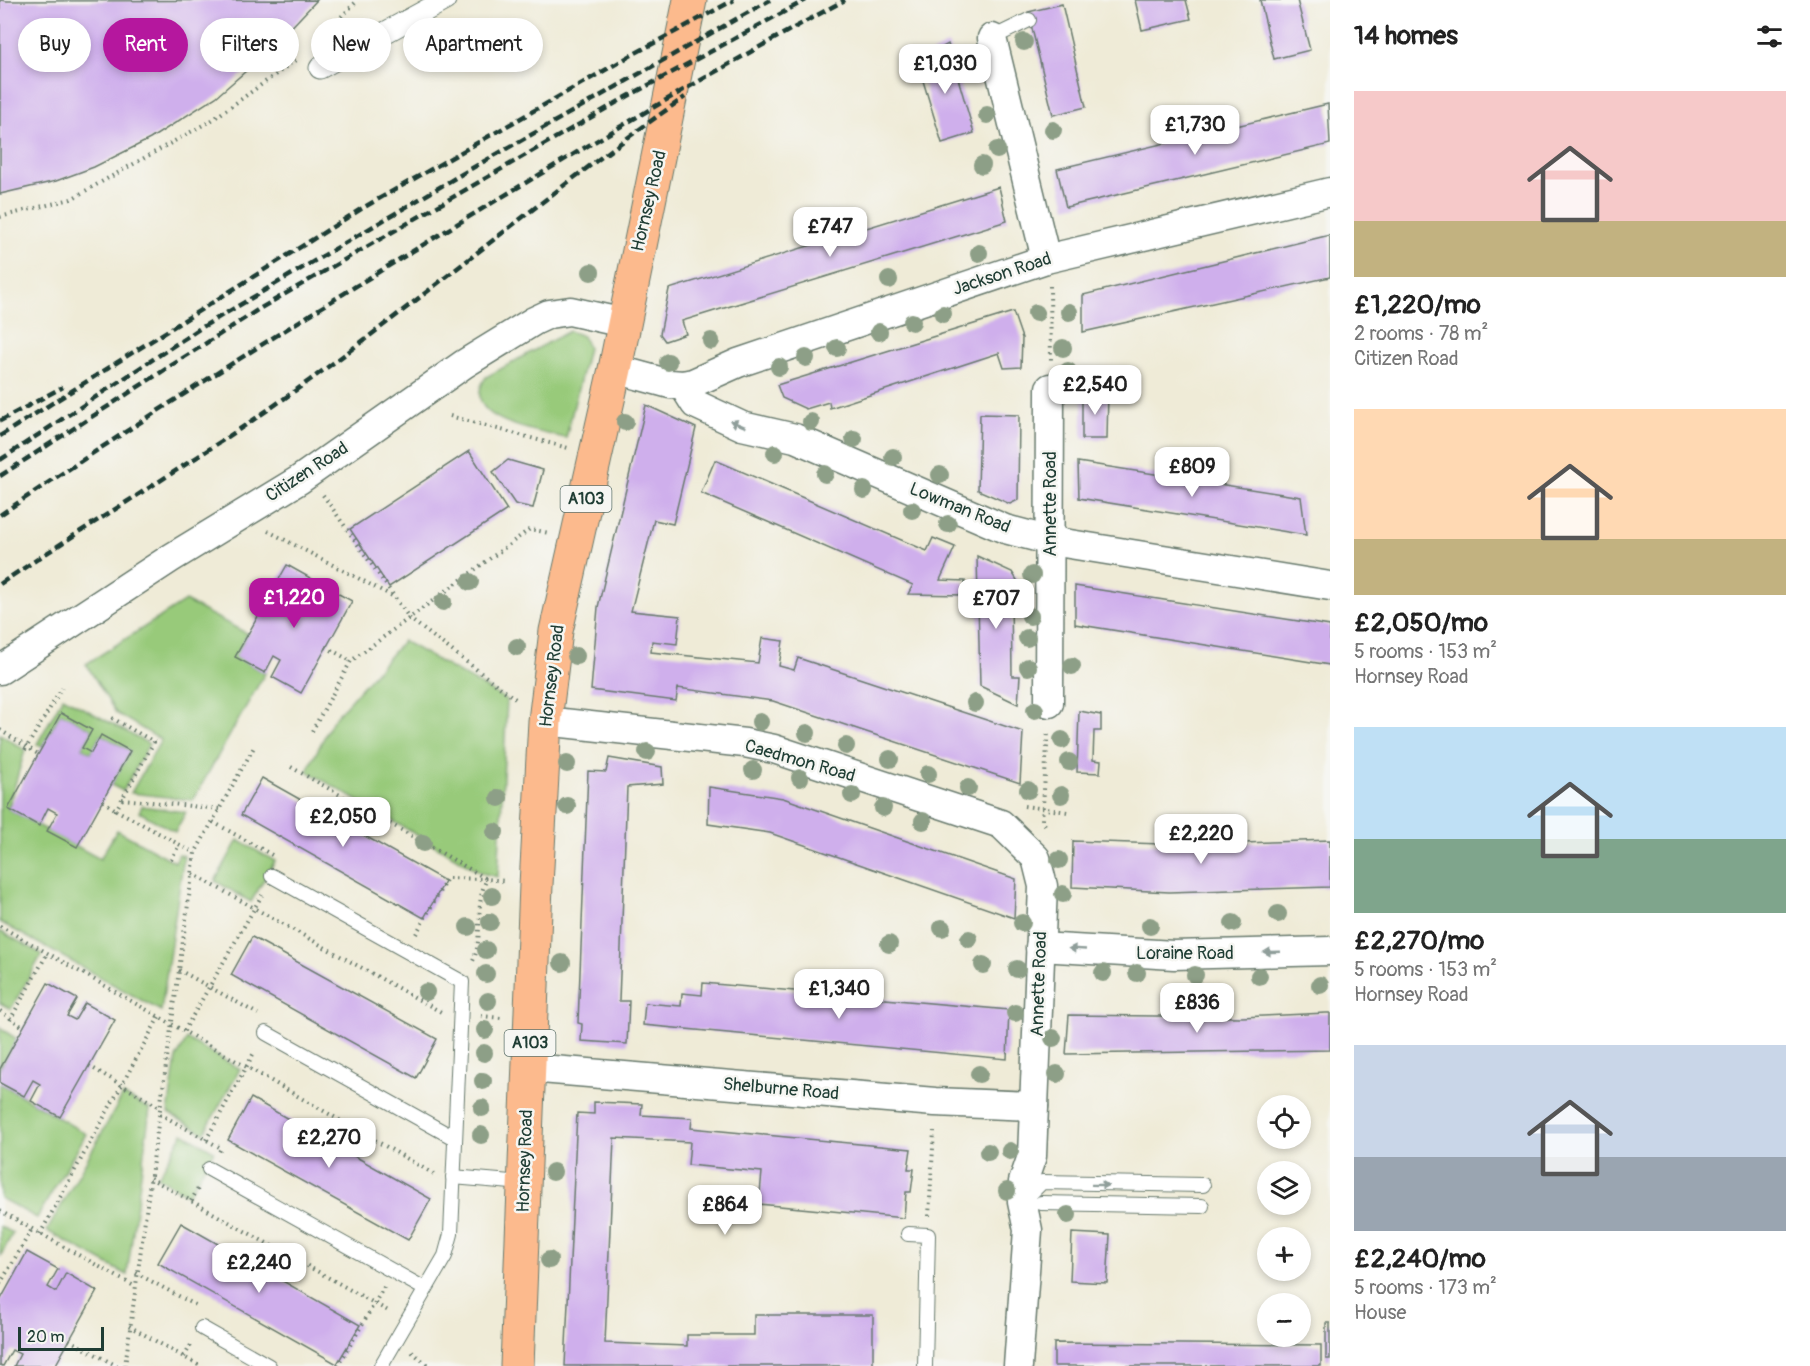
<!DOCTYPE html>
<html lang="en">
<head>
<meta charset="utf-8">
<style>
  body { margin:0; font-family:Pangolin,sans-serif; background:#f6f6f6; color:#222; height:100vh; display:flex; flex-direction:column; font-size:22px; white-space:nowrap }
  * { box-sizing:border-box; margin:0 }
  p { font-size:20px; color:#767676 }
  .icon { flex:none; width:33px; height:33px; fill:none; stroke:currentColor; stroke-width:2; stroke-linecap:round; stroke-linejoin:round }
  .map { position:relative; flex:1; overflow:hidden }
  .side { display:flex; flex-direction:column; background:#fff; width:480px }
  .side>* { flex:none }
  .hud { position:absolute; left:18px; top:18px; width:570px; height:54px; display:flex; gap:12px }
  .tools { position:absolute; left:1257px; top:1095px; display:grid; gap:12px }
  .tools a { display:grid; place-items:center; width:54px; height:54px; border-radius:50%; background:#fff; box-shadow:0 3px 9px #0003; font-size:30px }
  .scale { position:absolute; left:18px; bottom:15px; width:86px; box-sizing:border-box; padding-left:6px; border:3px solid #1f3d34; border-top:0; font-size:16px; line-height:21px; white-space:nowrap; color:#1f3d34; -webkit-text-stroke:4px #f6f6f2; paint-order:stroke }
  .price { position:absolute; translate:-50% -51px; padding:0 14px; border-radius:12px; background:#fff; color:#222; font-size:20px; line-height:39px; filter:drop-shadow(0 2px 3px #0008) }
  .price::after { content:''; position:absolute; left:50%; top:36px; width:18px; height:14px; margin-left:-9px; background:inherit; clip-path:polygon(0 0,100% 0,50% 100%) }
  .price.selected { background:#b5179e; color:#fff }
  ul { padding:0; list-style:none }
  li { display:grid; align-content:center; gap:12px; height:318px; padding:0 24px }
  li span { display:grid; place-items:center; height:186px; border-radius:0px; color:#555 }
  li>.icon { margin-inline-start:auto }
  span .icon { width:108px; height:108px; fill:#fffc; stroke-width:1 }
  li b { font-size:26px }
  h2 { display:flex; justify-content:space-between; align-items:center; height:72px; padding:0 24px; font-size:26px }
  .pill { padding:0 21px; border-radius:27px; background:#fff; box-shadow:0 3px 9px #0003; font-size:21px; line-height:54px }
  .pill.selected { background:#b5179e; color:#fff }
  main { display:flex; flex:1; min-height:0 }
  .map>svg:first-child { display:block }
  .green { fill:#98ca7a; stroke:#5c8457; stroke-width:1.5 }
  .building { fill:#cfafec }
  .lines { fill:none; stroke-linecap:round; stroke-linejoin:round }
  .service-casing { stroke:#687a6d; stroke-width:16 }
  .pedestrian-casing { stroke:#687a6d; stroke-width:23 }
  .minor-casing { stroke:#687a6d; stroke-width:31 }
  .primary-casing { stroke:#687a6d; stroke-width:35 }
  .path { stroke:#687a6d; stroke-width:4; stroke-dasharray:1.5 4.5; stroke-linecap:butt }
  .service { stroke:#fff; stroke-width:14 }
  .pedestrian { stroke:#fff; stroke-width:21 }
  .minor { stroke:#fff; stroke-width:28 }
  .primary { stroke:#fcba8d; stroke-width:33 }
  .rail { stroke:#1f3d34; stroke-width:4.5; stroke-dasharray:9 4.5; stroke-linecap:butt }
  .tree { fill:#8d9f87 }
  .oneway { fill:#8f9e9a }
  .labels { text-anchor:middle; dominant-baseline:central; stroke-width:5; stroke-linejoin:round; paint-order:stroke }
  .shield { fill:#f6f6f2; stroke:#60746d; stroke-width:1.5 }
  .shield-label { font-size:16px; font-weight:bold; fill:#1f3d34 }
  .street-label { font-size:18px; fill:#1f3d34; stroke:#f6f6f2 }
</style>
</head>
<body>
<main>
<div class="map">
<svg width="1330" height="1366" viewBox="0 0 1330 1366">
  <rect width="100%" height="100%" fill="#f6f6f2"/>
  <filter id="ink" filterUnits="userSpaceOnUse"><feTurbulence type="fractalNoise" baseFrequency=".0167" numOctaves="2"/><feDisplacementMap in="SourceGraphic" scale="12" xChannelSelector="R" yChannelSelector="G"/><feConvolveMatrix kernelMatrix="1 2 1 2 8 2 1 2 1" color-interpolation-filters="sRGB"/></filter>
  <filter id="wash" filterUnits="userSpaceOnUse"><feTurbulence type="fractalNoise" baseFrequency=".008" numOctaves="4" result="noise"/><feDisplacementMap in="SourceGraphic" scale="24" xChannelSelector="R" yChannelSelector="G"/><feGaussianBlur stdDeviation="1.35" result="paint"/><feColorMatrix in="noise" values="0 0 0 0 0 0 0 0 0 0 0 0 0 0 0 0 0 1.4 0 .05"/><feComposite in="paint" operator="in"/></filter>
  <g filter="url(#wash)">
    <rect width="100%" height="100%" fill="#efebd7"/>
    <g class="green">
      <path d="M569,331L583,336L588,348L566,438C541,432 456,421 486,377Z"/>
      <path d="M185,601L248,634L236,657L265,673L193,800L131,793L161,740L116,713L86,664Z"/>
      <path d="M403,641L507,700L498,877L482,873L307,771L333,720Z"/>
      <path d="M63,697L149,744L123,791L111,785L130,751L101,735L91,753L82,748L92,730L61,713L42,747L37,744Z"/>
      <path d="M0,734L25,750L8,809L100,859L117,830L175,862L179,854L184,856L161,1011L0,922Z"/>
      <path d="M142,806L186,812L175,832L139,812Z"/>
      <path d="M238,840L275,861L251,902L215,881Z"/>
      <path d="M0,931L42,954L11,1009L0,1003Z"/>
      <path d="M0,1028L17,1039L0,1069Z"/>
      <path d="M187,1039L240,1069L204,1133L168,1113L176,1058Z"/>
      <path d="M0,1083L86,1134L37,1218L0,1198Z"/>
      <path d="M123,1095L150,1109L127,1275L47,1231Z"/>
      <path d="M183,1133L214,1151L188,1195L158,1177Z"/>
      <path d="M0,1226L13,1233L0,1257Z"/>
    </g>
    <g id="blocks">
      <g class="building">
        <path d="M0,0L7,1L317,0L268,52L216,97L150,139L94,167L56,181L0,194Z"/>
        <path d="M1135,0H1186L1191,19L1142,30Z"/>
        <path d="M1260,0H1297L1310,50L1274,59Z"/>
        <path d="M1062,4L1086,107L1053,115L1028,12Z"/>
        <path d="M948,44L974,133L942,143L917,61Z"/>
        <path d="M1328,104L1330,144L1066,207L1057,169Z"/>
        <path d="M999,187L1007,221L682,321L686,334L665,341L660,334L669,289Z"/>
        <path d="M1330,235V277L1083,332V295Z"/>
        <path d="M1013,312L1022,338L1021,367L1004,368L999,353L830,408L829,402L806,409L782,398L777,385Z"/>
        <path d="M1108,393L1107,439H1082V394Z"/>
        <path d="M646,405L696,428L673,524L654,520L631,611L680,616L677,644L652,641L651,652L758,663L762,638L783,641L779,666L794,670L798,658L1023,732L1020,783L773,701L678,688L676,701L591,690L598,607Z"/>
        <path d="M980,414L1019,415L1018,500L1010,504L978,490Z"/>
        <path d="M469,451L507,510L389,587L350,529Z"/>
        <path d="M508,460L543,470L533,508L515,504L493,472Z"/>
        <path d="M715,460L927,551L933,538L955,547L940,580L965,581L964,595L908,594L913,585L701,493Z"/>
        <path d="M1078,462L1301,497L1306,535L1079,498Z"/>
        <path d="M977,556L1012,572L1017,580L1016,594H1011L1012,676H1020L1018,704L980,686Z"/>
        <path d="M287,565L314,580L305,597L313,602L322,585L352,601L301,693L272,677L281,660L274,656L265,673L235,657Z"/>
        <path d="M1075,586L1330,626V665L1075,624Z"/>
        <path d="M1079,711L1101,715V731H1094L1093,760L1101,761L1100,773L1077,772Z"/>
        <path d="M61,713L92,730L82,748L91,753L101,735L130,751L77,847L47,831L57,813L48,808L39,826L8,809Z"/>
        <path d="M609,758L662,767L663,784L627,787L619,1001H629L627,1044L581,1041L582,1024L578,1023L588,771L606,772Z"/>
        <path d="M262,778L445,881L424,918L241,815Z"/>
        <path d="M709,787L783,798L1016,879L1014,918L770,833L708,824Z"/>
        <path d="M1191,830L1216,831L1215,844L1330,840V887L1169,892L1072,887L1073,841L1191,845Z"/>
        <path d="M252,937L437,1039L416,1078L231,975Z"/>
        <path d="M48,983L77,999L67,1016L75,1020L85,1003L115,1020L60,1117L31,1101L40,1084L33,1080L24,1096L0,1083V1069Z"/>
        <path d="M703,983L1009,1010L1007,1059L643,1025L645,1003L681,1006L682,993L702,995Z"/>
        <path d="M1326,1013H1330V1050L1066,1054L1069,1015L1242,1017Z"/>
        <path d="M251,1098L431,1199L408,1240L228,1140Z"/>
        <path d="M594,1102L642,1104L641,1115L692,1118L691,1128L911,1149L908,1169H914L911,1192H906L904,1218L759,1204L762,1172L688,1165L690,1142L614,1138L605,1343L687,1346V1335H754V1315H873V1366H565L577,1113L594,1114Z"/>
        <path d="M181,1223L360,1325L337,1364L158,1263Z"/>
        <path d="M1072,1233L1110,1235L1107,1283L1070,1281Z"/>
        <path d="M27,1252L58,1269L48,1287L56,1292L66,1273L97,1291L55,1366H14L20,1354L12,1350L3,1366L0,1365V1301Z"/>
        <rect x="1326" y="1323" width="4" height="36"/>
        <path d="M1054,1343L1321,1345V1366H1054Z"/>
      </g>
    </g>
  </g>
  <g filter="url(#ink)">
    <use href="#blocks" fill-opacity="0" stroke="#687a6d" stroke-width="1.5"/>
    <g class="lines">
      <g class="service-casing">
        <g id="service">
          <path d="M992,38L1029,20"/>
          <path d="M272,876L462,982L451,1234L445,1256L381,1366"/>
          <path d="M266,1033L454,1138"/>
          <path d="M209,1169L425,1289"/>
          <path d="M453,1177L524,1183"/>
          <path d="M1026,1198L1042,1182L1203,1185"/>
          <path d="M1041,1203L1202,1206"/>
          <path d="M908,1234L928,1235L925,1366"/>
          <path d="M202,1328L269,1366"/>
        </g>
      </g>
      <g class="pedestrian-casing">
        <path id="pedestrian" d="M320,68L445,0"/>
      </g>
      <g class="minor-casing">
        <g id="minor">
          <path d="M992,38L1046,259"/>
          <path d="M615,369L670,384L683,385L693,383L738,363L1046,259L1330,192"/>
          <path d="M683,385L695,404L742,426L795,438L1005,529L1051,541L1330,586"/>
          <path d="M0,670L171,558L299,480L464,364L534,321L549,314L570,311L624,323"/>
          <path d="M1049,703L1050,388"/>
          <path d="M545,721L745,743L774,749L1001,824L1036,858L1043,886L1032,1156L1023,1182L1022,1202L1028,1230L1018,1366"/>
          <path d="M1040,947L1174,955L1330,951"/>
          <path d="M529,1068L935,1102L1034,1106"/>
        </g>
      </g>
      <g class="primary-casing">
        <path id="primary" d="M517,1366L536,885L545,721L556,631L615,369L690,0"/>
      </g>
      <g class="path">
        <path d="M320,38L358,0"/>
        <path d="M0,217L71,199L212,120L297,59"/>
        <path d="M1050,286L1051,362"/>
        <path d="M450,416L568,448"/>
        <path d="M323,495L410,619L518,701"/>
        <path d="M268,531L394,597"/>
        <path d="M326,647L351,661"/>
        <path d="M112,718L154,742L116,810L195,853"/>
        <path d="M0,730L38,754"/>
        <path d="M312,731L351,661L530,529L549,533"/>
        <path d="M25,750L62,688"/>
        <path d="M291,767L487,879L505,881"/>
        <path d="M122,799L220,809"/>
        <path d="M103,801L116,810"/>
        <path d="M1024,806L1068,812"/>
        <path d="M213,822L272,855"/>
        <path d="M1045,825L1042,820L1048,731"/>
        <path d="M171,860L179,845"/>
        <path d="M193,874L441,1012"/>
        <path d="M0,926L434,1174"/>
        <path d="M416,934L447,878L487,879C473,905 485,937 472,963"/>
        <path d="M179,970L258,1014"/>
        <path d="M0,1011L23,1027"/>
        <path d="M481,1016L501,1018"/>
        <path d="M10,1020L47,954"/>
        <path d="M184,1031L262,895"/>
        <path d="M89,1066L161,1108"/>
        <path d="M160,1114L221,1148L219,1152"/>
        <path d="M206,1140L255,1051"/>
        <path d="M150,1178L390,1312"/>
        <path d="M191,1201L199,1187"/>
        <path d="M0,1211L134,1286"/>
        <path d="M929,1216L934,1131"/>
        <path d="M40,1234L159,1017"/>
        <path d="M136,1273L199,1307"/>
        <path d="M0,1284L32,1229"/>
        <path d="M129,1326L200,1366"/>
        <path d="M69,1340L117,1366"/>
        <path d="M412,1352L429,1366"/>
        <path d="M184,1357L191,1345"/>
        <path d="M125,1366L195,853L254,747"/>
        <path d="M338,1366L384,1287"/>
      </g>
      <use href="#service" class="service"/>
      <use href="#pedestrian" class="pedestrian"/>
      <use href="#minor" class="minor"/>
      <use href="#primary" class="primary"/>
      <g class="rail">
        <path d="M0,421L63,387"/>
        <path d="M0,436L361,209L630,56L734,0"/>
        <path d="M0,460L199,329L467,171L770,0"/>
        <path d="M0,476L259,309L621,100L806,0"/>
        <path d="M0,515C151,413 306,316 462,221C588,145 715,70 845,0"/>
        <path d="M0,584C102,515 210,453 310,380C437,288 556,186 685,97"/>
      </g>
    </g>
    <g class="tree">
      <circle cx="1024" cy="42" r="9"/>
      <circle cx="987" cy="115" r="9"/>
      <circle cx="1053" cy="130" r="9"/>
      <circle cx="997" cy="150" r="9"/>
      <circle cx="982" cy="165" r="9"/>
      <circle cx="979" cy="253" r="9"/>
      <circle cx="591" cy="272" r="9"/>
      <circle cx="889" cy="280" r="9"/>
      <circle cx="1069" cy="312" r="9"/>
      <circle cx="1036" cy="313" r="9"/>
      <circle cx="943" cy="314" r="9"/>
      <circle cx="912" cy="322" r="9"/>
      <circle cx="879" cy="332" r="9"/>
      <circle cx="711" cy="341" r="9"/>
      <circle cx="837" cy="348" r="9"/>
      <circle cx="1063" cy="348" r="9"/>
      <circle cx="806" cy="358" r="9"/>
      <circle cx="668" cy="362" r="9"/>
      <circle cx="779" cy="367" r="9"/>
      <circle cx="1068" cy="371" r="9"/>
      <circle cx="625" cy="422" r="9"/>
      <circle cx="811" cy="422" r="9"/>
      <circle cx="854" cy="439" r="9"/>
      <circle cx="775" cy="453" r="9"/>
      <circle cx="893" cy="457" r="9"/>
      <circle cx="825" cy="474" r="9"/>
      <circle cx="940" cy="475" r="9"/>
      <circle cx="864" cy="490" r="9"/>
      <circle cx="912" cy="510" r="9"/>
      <circle cx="948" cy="524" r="9"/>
      <circle cx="1032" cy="575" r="9"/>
      <circle cx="470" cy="582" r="9"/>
      <circle cx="443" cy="602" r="9"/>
      <circle cx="1030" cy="616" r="9"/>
      <circle cx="1027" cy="638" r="9"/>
      <circle cx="517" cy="647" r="9"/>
      <circle cx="576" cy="656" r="9"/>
      <circle cx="1072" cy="666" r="9"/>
      <circle cx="1028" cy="667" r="9"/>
      <circle cx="975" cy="703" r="9"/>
      <circle cx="1035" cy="710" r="9"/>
      <circle cx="760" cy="722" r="9"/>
      <circle cx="807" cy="733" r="9"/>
      <circle cx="1062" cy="740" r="9"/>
      <circle cx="846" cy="746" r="9"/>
      <circle cx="647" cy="752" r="9"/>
      <circle cx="890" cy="759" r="9"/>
      <circle cx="1069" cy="762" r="9"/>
      <circle cx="567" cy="764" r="9"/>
      <circle cx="753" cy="770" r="9"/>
      <circle cx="928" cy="774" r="9"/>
      <circle cx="800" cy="778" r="9"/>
      <circle cx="968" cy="788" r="9"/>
      <circle cx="1028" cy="790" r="9"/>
      <circle cx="852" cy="795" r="9"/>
      <circle cx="1061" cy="795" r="9"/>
      <circle cx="499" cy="798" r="9"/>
      <circle cx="567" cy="806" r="9"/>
      <circle cx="883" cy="808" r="9"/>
      <circle cx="923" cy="821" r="9"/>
      <circle cx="495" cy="832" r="9"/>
      <circle cx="423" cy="843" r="9"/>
      <circle cx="1059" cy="860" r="9"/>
      <circle cx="1063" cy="894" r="9"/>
      <circle cx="492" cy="896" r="9"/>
      <circle cx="1278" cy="914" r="9"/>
      <circle cx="490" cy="922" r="9"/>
      <circle cx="1022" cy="923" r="9"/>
      <circle cx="1233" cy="923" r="9"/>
      <circle cx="1150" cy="926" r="9"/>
      <circle cx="468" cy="927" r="9"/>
      <circle cx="942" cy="928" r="9"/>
      <circle cx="969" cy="939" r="9"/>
      <circle cx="889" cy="944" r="9"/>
      <circle cx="486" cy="950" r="9"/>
      <circle cx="562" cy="963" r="9"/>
      <circle cx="983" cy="965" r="9"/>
      <circle cx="1017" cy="969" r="9"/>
      <circle cx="1103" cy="973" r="9"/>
      <circle cx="1137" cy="973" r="9"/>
      <circle cx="486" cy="974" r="9"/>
      <circle cx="1195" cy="975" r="9"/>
      <circle cx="1259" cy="976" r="9"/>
      <circle cx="1320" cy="985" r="9"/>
      <circle cx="426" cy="992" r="9"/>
      <circle cx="488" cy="1001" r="9"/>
      <circle cx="1015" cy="1013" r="9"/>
      <circle cx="485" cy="1030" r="9"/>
      <circle cx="1053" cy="1038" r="9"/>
      <circle cx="484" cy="1053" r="9"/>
      <circle cx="979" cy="1074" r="9"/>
      <circle cx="1057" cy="1074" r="9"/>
      <circle cx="483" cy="1081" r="9"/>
      <circle cx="482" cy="1108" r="9"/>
      <circle cx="481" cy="1135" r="9"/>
      <circle cx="1010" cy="1151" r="9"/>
      <circle cx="988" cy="1152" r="9"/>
      <circle cx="553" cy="1172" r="9"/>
      <circle cx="1007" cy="1191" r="9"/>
      <circle cx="1068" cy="1215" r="9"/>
      <circle cx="549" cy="1260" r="9"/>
    </g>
    <defs><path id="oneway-solid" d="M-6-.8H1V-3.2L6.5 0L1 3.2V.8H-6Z" transform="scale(1.5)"/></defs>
    <g class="oneway">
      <use href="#oneway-solid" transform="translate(738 424) rotate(-158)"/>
      <use href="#oneway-solid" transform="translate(1077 949) rotate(-177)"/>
      <use href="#oneway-solid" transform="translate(1272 952) rotate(178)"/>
      <use href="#oneway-solid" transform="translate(1100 1185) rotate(1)"/>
    </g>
  </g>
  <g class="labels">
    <g class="shield">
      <rect x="560.5" y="486" width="51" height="26" rx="4.5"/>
      <rect x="504.5" y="1030" width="51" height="26" rx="4.5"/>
    </g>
    <g class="shield-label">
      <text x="586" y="499">A103</text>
      <text x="530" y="1043">A103</text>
    </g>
    <g class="street-label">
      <text transform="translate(649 201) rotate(-77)">Hornsey Road</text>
      <text transform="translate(1002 274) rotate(-18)">Jackson Road</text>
      <text transform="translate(307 472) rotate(-33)">Citizen Road</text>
      <text transform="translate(1050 504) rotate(-90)">Annette Road</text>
      <text transform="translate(960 508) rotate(22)">Lowman Road</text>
      <text transform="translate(552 676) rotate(-83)">Hornsey Road</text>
      <text transform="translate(800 761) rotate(16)">Caedmon Road</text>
      <text x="1185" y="953">Loraine Road</text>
      <text transform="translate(1039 984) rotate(-88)">Annette Road</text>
      <text transform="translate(781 1089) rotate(5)">Shelburne Road</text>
      <text transform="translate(525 1161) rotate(-88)">Hornsey Road</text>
    </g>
  </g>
</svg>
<div class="tools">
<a><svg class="icon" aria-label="locate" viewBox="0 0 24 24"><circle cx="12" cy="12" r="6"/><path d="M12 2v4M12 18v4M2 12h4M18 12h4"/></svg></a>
<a><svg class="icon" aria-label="layers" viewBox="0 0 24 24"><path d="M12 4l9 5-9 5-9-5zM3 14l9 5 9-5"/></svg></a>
<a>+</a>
<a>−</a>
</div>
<div class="scale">20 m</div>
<b class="price" style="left:945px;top:95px">£1,030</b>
<b class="price" style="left:1195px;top:156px">£1,730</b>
<b class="price" style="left:830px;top:258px">£747</b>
<b class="price" style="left:1095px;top:416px">£2,540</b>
<b class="price" style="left:1192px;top:498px">£809</b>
<b class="price selected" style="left:294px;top:629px">£1,220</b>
<b class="price" style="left:996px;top:630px">£707</b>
<b class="price" style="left:343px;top:848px">£2,050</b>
<b class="price" style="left:1201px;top:865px">£2,220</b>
<b class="price" style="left:839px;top:1020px">£1,340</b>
<b class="price" style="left:1197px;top:1034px">£836</b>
<b class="price" style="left:329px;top:1169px">£2,270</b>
<b class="price" style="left:725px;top:1236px">£864</b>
<b class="price" style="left:259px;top:1294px">£2,240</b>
<div class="hud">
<a class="pill">Buy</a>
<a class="pill selected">Rent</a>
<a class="pill">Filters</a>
<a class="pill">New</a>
<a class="pill">Apartment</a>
</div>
</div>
<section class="side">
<h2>14 homes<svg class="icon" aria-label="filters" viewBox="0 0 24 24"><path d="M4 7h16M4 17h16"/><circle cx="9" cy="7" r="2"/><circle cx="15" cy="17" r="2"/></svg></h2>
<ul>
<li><span style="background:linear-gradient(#f6c9c9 70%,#c2b280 0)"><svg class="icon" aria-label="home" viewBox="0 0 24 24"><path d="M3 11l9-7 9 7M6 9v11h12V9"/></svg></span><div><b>£1,220/mo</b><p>2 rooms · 78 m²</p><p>Citizen Road</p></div></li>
<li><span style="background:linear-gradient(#ffd9b3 70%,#c2b280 0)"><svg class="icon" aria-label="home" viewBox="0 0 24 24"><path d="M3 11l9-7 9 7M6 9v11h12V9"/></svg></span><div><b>£2,050/mo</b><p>5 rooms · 153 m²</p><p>Hornsey Road</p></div></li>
<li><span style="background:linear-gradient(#bfe0f5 60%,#7fa58c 0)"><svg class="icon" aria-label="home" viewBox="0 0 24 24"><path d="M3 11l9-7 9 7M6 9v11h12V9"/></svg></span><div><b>£2,270/mo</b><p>5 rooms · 153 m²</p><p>Hornsey Road</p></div></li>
<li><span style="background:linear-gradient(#c9d6e8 60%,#9aa5b1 0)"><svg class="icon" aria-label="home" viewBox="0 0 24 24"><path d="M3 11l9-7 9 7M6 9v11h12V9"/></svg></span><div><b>£2,240/mo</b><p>5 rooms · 173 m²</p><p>House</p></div></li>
</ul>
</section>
</main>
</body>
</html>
